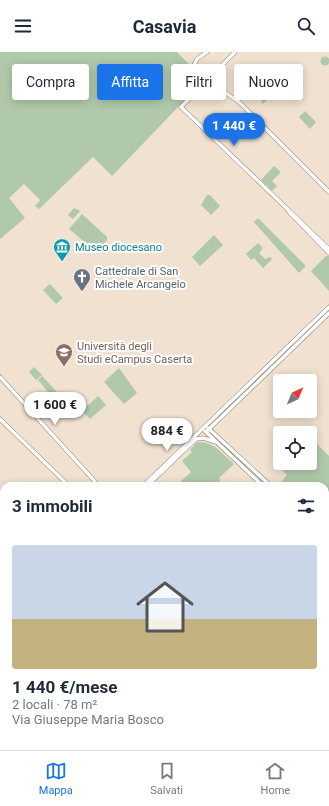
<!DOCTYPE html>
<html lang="it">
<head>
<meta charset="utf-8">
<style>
  body { margin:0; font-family:Roboto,sans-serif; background:#f6f6f7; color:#1f2937; height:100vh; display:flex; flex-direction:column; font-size:15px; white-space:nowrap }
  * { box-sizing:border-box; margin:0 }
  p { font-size:13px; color:#747a83 }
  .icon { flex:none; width:22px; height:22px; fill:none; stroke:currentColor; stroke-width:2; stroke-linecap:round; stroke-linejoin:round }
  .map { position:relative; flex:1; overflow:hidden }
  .details { position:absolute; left:0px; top:430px; width:329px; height:268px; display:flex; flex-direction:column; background:#fff; border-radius:12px 12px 0 0; box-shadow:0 2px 10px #0003 }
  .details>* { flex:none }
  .banner { position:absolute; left:12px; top:12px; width:305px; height:36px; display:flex; gap:8px }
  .needle { width:26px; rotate:44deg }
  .controls { position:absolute; left:273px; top:322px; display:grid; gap:8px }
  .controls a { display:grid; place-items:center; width:44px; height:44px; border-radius:4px; background:#fff; box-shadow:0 2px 10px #0003; font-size:20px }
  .price { position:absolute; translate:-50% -34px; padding:0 9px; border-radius:14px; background:#fff; color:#222; font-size:13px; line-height:26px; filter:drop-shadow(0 1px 2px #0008) }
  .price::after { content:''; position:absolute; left:50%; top:24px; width:12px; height:9px; margin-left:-6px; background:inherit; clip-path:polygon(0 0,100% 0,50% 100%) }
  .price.active { background:#1a73e8; color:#fff }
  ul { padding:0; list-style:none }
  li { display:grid; align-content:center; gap:8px; height:212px; padding:0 12px }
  li span { display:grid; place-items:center; height:124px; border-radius:4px; color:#555 }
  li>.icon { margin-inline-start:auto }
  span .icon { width:72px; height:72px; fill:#fffc; stroke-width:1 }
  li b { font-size:17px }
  h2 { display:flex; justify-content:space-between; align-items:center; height:48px; padding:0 12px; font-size:17px }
  .tag { padding:0 14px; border-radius:4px; background:#fff; box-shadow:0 2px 10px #0003; font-size:14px; line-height:36px }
  .tag.active { background:#1a73e8; color:#fff }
  header { display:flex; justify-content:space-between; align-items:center; height:52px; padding:0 12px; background:#fff; font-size:18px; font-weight:700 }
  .menu { display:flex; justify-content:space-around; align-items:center; height:56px; border-top:1px solid #e0e1e3; background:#fff; font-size:11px; color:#747a83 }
  .menu a { display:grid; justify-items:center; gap:2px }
  .menu .active { color:#1a73e8 }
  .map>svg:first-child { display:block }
  .green { fill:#b0c9aa }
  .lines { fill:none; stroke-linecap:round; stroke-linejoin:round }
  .secondary-casing { stroke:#887b6c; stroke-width:4.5 }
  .secondary { stroke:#fff; stroke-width:3.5 }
  .labels { text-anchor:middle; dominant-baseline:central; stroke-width:4; stroke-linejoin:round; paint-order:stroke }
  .culture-label { font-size:11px; fill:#0d838f; stroke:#fff; text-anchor:start }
  .worship-label { font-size:11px; fill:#5b616d; stroke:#fff; text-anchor:start }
  .education-label { font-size:11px; fill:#785e54; stroke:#fff; text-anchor:start }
</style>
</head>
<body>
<header><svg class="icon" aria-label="menu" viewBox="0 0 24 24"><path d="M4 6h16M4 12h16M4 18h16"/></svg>Casavia<svg class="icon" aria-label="search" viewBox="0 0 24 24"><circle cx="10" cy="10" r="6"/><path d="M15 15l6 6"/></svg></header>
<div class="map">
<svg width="329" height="698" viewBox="0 0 329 698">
  <rect width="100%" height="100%" fill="#f0e1d0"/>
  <g class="green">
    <path d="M0,0H177L204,28L112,124L93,105L39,157L35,154L40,148L24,132L9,146L25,166L0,187Z"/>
    <circle cx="325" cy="9" r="4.5"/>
    <path d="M270,40L273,43L263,52L260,47L266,41L267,42Z"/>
    <path d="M305,59L316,70L310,77L299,65Z"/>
    <path d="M274,114L281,120L272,129L277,134L272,139L261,128Z"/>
    <path d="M207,143H210L220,154L211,163L201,153Z"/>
    <path d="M74,156L80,159L73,167L68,163Z"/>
    <path d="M82,162L107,185V188L98,199L93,197L69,177Z"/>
    <path d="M258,166L305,213V215L299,221L254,170Z"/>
    <path d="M214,183L223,193L200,214L192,205Z"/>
    <path d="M258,191L263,196L259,201L265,207L270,205L272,207L263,216L254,206L251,208L246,202Z"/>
    <path d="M326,204H329V239L311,219Z"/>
    <path d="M50,232L63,246L56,252L43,238Z"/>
    <path d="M34,315L42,323L36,328L29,320Z"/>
    <path d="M119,316L137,341L124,352L104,330Z"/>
    <path d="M42,324L58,341L53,346L38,328Z"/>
    <path d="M98,344L106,353L90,367L82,359Z"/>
    <path d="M314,389L329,404V456L325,460V434H281L279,432L287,423L283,419L291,411H310V392Z"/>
    <path d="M197,390C213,389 222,401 234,412L219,426L222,434H176L191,420L182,409L192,400L190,398Z"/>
  </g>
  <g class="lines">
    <g class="secondary-casing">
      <g id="secondary">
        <path d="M207,0L197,7L193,15L204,26L239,50L329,140"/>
        <path d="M235,0L181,55L329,197"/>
        <path d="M289,160L329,201"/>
        <path d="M0,325L99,434"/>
        <path d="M0,367L69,434"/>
        <path d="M208,376L271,434"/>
        <path d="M205,379L263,434"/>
        <path d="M206,380L329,261"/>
        <path d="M143,434L329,255"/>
        <path d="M147,434L196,387L203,386L216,390"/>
        <path d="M325,463L329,458"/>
        <path d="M325,491L329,495"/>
        <path d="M325,586L329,574"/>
        <path d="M0,638H4"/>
        <path d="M54,694L58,698"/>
        <path d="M59,694L63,698"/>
        <path d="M179,694L187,698"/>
        <path d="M287,698L288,694"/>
      </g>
    </g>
    <use href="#secondary" class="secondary"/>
  </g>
  <defs>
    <g id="museum-pin" transform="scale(0.9)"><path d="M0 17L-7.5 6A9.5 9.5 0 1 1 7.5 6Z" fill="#0f9aa8" stroke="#fff"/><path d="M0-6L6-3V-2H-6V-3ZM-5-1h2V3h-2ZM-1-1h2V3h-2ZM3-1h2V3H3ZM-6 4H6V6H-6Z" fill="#fff"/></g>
    <g id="church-pin" transform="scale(0.9)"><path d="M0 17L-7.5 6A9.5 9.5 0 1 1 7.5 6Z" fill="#6b7280" stroke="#fff"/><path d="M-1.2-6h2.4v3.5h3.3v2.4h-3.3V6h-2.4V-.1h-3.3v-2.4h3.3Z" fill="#fff"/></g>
    <g id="university-pin" transform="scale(0.9)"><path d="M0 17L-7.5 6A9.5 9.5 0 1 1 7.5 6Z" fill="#8d6e63" stroke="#fff"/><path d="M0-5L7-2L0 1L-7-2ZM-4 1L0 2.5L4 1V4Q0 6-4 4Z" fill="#fff"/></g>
  </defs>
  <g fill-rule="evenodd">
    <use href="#museum-pin" x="62" y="195"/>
    <use href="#church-pin" x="82" y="225"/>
    <use href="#university-pin" x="64" y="300"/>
  </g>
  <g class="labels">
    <g class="culture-label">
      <text x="75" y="195">Museo diocesano</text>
    </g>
    <g class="worship-label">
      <text x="95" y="219">Cattedrale di San<tspan x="95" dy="13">Michele Arcangelo</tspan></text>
    </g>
    <g class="education-label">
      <text x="77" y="294">Università degli<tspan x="77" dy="13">Studi eCampus Caserta</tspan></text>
    </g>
  </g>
</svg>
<div class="controls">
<a><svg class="needle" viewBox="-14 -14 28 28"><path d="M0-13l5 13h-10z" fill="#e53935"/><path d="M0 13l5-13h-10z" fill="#747a83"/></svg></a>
<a><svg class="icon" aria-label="locate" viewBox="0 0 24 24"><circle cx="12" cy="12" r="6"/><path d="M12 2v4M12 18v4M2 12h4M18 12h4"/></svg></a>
</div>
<b class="price active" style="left:234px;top:95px">1 440 €</b>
<b class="price" style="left:55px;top:374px">1 600 €</b>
<b class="price" style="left:167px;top:400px">884 €</b>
<div class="banner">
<a class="tag">Compra</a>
<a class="tag active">Affitta</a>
<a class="tag">Filtri</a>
<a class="tag">Nuovo</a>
</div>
<section class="details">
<h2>3 immobili<svg class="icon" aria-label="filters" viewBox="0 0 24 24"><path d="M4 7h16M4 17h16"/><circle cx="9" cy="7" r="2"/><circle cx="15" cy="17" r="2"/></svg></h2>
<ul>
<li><span style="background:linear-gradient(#c9d6e8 60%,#c2b280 0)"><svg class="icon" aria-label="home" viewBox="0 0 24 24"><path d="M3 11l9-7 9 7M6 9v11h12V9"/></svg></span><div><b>1 440 €/mese</b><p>2 locali · 78 m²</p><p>Via Giuseppe Maria Bosco</p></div></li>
</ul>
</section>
</div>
<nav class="menu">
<a class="active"><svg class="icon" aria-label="map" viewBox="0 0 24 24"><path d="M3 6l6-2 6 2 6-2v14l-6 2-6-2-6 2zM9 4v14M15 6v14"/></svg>Mappa</a>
<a><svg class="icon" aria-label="saved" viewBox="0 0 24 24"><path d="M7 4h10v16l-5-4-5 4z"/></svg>Salvati</a>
<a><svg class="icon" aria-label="home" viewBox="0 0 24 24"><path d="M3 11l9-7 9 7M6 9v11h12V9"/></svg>Home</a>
</nav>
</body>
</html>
